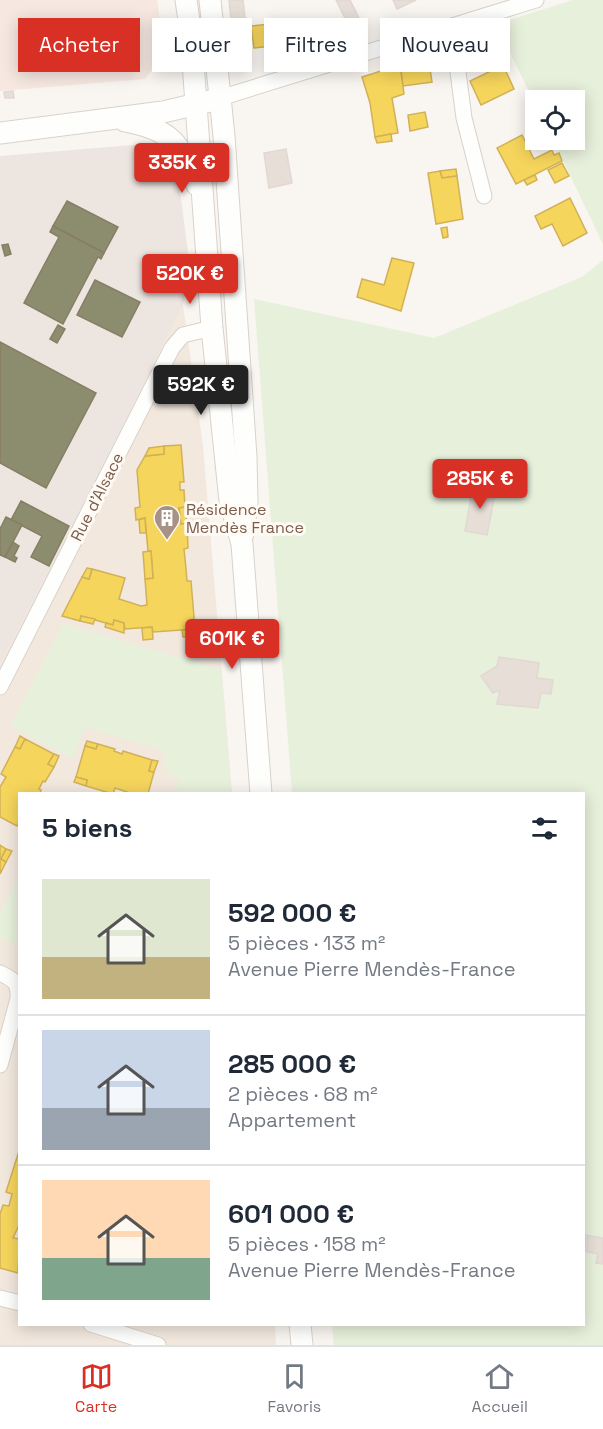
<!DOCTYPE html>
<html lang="fr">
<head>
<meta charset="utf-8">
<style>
  body { margin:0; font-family:"Space Grotesk",sans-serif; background:#f6f6f7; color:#1f2937; height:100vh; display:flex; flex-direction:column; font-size:22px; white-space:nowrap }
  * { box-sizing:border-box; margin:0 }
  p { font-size:20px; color:#747a83 }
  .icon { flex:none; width:33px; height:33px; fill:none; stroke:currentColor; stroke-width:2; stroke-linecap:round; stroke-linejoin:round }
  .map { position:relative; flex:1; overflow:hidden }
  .drawer { position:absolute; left:18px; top:792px; width:567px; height:534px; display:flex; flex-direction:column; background:#fff; border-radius:0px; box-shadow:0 3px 15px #0003 }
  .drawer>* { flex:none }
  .banner { position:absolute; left:18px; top:18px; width:567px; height:54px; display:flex; gap:12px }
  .fabs { position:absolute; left:525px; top:90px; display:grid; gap:12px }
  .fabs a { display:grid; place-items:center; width:60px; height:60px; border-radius:0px; background:#fff; box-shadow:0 3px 15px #0003; font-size:30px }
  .price { position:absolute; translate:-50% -51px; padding:0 14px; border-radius:6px; background:#d93025; color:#fff; font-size:20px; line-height:39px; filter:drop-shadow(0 2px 3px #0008) }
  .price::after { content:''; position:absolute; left:50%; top:36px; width:18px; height:14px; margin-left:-9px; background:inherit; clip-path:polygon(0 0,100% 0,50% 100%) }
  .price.active { background:#222; color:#fff }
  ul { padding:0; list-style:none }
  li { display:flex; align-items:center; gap:18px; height:150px; padding:0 24px }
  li+li { border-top:2px solid #e0e1e3 }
  li span { display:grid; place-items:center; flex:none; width:168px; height:120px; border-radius:0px; color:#555 }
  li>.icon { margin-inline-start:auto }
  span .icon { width:72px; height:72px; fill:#fffc; stroke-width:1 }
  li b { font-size:26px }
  h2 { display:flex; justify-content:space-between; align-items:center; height:72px; padding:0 24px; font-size:26px }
  .pill { padding:0 21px; border-radius:0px; background:#fff; box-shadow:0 3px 15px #0003; font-size:21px; line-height:54px }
  .pill.active { background:#d93025; color:#fff }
  .tabs { display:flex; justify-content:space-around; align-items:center; height:84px; border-top:2px solid #e0e1e3; background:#fff; font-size:16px; color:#747a83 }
  .tabs a { display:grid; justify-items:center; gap:3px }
  .tabs .active { color:#d93025 }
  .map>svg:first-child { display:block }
  .residential { fill:#f2e8de }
  .commercial { fill:#f6e8e1 }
  .industrial { fill:#ede5e0 }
  .green { fill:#e7f0db }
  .homes { fill:#f6d55c; stroke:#d1b158; stroke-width:1.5 }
  .industry { fill:#8c8c6e; stroke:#877e64; stroke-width:1.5 }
  .building { fill:#e6ded7; stroke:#e2d8d2; stroke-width:1.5 }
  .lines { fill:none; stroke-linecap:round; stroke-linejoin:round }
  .street-casing { stroke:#d7d1cb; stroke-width:17 }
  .secondary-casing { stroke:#d9d2cb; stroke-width:23 }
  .street { stroke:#fefefd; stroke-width:15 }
  .secondary { stroke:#fefefd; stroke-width:21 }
  .labels { text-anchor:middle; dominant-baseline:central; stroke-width:6; stroke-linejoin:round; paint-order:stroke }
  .street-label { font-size:16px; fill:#7a5c4d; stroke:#fffaf3 }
  .poi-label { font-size:16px; fill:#7a5c4d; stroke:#fffaf3; text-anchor:start }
</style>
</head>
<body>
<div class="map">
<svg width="603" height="1345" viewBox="0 0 603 1345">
  <rect width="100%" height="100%" fill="#f9f5f0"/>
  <path class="residential" d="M183,305L203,446L232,793L20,794V1324L275,1325L276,1345H0V662Z"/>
  <path class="commercial" d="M0,0H157L165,53L145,79L0,91Z"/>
  <path class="industrial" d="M145,144L178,176L190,268L183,305L73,524L0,663V156Z"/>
  <g class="green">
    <path d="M573,0H603V244L553,140H574V100H536L535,104L496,24Z"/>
    <path d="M603,260V1345H334L332,1325L584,1324V794L292,793L254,299L434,338L582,277Z"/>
    <path d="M63,624L221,669L231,793H175L179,780L165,771L164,750L84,727L74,759L10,726Z"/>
    <path d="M19,876V947L0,937V914Z"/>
  </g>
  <g class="homes">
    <path d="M287,22L290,44L254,48L251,26Z"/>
    <path d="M416,61L417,64L429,62L432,82L403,86L400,63Z"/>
    <path d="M400,65L404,94L392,98L398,133L375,137L370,103L362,77Z"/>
    <path d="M503,65L514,89L481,105L470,81Z"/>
    <path d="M425,112L428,127L410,131L408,115Z"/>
    <path d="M391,134L392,141L377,143L375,137Z"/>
    <path d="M522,135L534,159L552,150L554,155L559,153L562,161L516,184L497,148Z"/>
    <path d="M562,163L569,176L555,183L548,170Z"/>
    <path d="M456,169L457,176L442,178L440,171Z"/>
    <path d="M440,171L442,178L457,176L463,219L436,224L428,173Z"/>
    <path d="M535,175L537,180L527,185L524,180Z"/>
    <path d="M570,198L587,233L563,246L552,224L541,229L535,216Z"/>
    <path d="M447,227L448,237L443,238L441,228Z"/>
    <path d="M392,258L414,263L401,311L357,297L362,279L384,285Z"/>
    <path d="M181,445L184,482H180V490H184L185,507L179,508L181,524L187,523L188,548L184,549L186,569L187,581H191L195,629L153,632L152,627L125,629L124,623L114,620L113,625L81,616L80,621L62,616L82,577L89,579L92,569L125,578L119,599L141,606L147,605L145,579L153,578L151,551H148L145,518L136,520L135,508L140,507L137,470L145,456L164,454V446Z"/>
    <path d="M164,446V454L145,456L149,448Z"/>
    <path d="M185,507L187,523L181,524L179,508Z"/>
    <path d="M145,518L146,533H140L139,520Z"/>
    <path d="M151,551L153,578L145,579L143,552Z"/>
    <path d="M87,568L92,569L89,579L82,577Z"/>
    <path d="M81,616L95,619L93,624L80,621Z"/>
    <path d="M114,620L124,623V633L105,627L106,623L113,625Z"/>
    <path d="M152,627L153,639L143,640L142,628Z"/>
    <path d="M195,629V636L183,637L182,630Z"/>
    <path d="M20,736L25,739L20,749L15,747Z"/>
    <path d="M25,739L54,754L48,764L54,767L45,782L43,781L39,789L41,790L40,794H20V820L17,826L0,817V787L6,777L1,774L15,747L20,749Z"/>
    <path d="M87,741L98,744L96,749L85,746Z"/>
    <path d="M98,744L115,749L114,751L122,754L123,751L152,760L149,771L154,772L148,794H133L115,788L113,794L86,786L87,780L76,777L85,746L96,749Z"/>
    <path d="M54,754L59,756L54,767L48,764Z"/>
    <path d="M152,760L158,761L154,772L149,771Z"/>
    <path d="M76,777L87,780L86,786L74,782Z"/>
    <path d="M0,845L6,849L1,859L6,862L0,874Z"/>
    <path d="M6,849L12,851L6,862L1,859Z"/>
    <path d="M19,1151L20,1223L13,1238L20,1239L18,1273L0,1268V1214L3,1205L9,1206L12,1194L6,1192Z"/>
  </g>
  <g class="industry">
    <path d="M67,201L118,227L104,253L53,226Z"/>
    <path d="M53,226L104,253L101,259L98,257L63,324L24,303L59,237L50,232Z"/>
    <path d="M8,244L11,254L5,256L2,245Z"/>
    <path d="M95,280L140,302L122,337L77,315Z"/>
    <path d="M58,325L65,329L57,343L50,339Z"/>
    <path d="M0,342L96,393L46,488L0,463Z"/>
    <path d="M21,501L69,526L49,566L31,557L42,536L11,520Z"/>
    <path d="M6,517L22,525L5,557L0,555V529Z"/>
    <path d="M13,542L19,546L14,556L17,558L15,562L5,557Z"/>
  </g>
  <g class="building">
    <path d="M229,0H243L245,18L231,19Z"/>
    <path d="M336,0H350L363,26L352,32Z"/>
    <path d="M393,0H416L397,9Z"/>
    <path d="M13,91L14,98H5L4,92Z"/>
    <path d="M286,149L292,183L269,188L264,153Z"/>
    <path d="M473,485L496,489L487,535L465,531Z"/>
    <path d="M499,657L539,663L537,678L553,680L551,694L541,693L538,708L497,704L500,690L493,693L481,676L497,666Z"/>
    <path d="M585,1235L603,1238V1264L596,1263L598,1254L584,1251Z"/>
  </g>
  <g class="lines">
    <g class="street-casing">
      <g id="street">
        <path d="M452,26L464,118L484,196"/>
        <path d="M220,98L536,0"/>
        <path d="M0,687L172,348L183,335L212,328"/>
        <path d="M0,973C14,980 19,982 18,999L0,1065"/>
        <path d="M0,1298L20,1303"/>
        <path d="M91,1324L158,1345"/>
      </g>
    </g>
    <g class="secondary-casing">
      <g id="secondary">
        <path d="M186,0L191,34L212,328L230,501L242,544L261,794"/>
        <path d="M210,0L224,136L246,457L247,503L243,534"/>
        <path d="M125,121C173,130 179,143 197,185"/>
        <path d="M0,133L163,112L210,101"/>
        <path d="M300,1324L302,1345"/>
      </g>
    </g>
    <use href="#street" class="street"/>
    <use href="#secondary" class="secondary"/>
  </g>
  <defs>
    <g id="building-pin" transform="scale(1.35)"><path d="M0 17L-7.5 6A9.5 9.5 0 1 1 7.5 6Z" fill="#a69286" stroke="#fffaf3"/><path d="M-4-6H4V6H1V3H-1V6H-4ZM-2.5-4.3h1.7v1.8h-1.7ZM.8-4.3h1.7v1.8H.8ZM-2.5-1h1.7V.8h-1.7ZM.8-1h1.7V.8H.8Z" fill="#fff"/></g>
  </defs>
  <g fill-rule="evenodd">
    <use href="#building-pin" x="167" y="518"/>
  </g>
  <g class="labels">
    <g class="street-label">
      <text transform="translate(97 497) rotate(-63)">Rue d'Alsace</text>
    </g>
    <g class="poi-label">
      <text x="186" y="509">Résidence<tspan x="186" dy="18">Mendès France</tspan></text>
    </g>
  </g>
</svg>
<div class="fabs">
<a><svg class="icon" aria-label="locate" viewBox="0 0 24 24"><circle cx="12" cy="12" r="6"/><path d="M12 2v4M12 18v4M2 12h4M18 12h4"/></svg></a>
</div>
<b class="price" style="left:182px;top:194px">335K €</b>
<b class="price" style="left:190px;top:305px">520K €</b>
<b class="price active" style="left:201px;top:416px">592K €</b>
<b class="price" style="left:480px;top:510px">285K €</b>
<b class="price" style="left:232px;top:670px">601K €</b>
<div class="banner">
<a class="pill active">Acheter</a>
<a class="pill">Louer</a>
<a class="pill">Filtres</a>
<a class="pill">Nouveau</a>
</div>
<section class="drawer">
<h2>5 biens<svg class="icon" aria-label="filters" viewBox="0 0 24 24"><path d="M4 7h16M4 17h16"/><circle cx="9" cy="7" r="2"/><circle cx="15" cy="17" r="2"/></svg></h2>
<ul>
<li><span style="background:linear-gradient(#dfe7d0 65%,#c2b280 0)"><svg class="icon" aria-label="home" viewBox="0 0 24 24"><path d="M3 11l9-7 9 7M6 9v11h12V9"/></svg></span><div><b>592 000 €</b><p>5 pièces · 133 m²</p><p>Avenue Pierre Mendès-France</p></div></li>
<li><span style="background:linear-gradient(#c9d6e8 65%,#9aa5b1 0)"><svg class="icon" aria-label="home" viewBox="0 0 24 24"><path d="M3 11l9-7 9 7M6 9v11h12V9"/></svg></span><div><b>285 000 €</b><p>2 pièces · 68 m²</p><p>Appartement</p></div></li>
<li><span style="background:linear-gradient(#ffd9b3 65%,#7fa58c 0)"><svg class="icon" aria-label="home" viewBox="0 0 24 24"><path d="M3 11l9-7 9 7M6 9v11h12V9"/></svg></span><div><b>601 000 €</b><p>5 pièces · 158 m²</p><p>Avenue Pierre Mendès-France</p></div></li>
</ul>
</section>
</div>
<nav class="tabs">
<a class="active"><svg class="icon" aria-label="map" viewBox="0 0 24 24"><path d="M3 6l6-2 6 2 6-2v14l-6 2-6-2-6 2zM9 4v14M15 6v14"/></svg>Carte</a>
<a><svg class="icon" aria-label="saved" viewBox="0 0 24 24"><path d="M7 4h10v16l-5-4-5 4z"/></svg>Favoris</a>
<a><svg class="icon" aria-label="home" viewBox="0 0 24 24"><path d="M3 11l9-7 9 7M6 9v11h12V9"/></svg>Accueil</a>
</nav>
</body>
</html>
